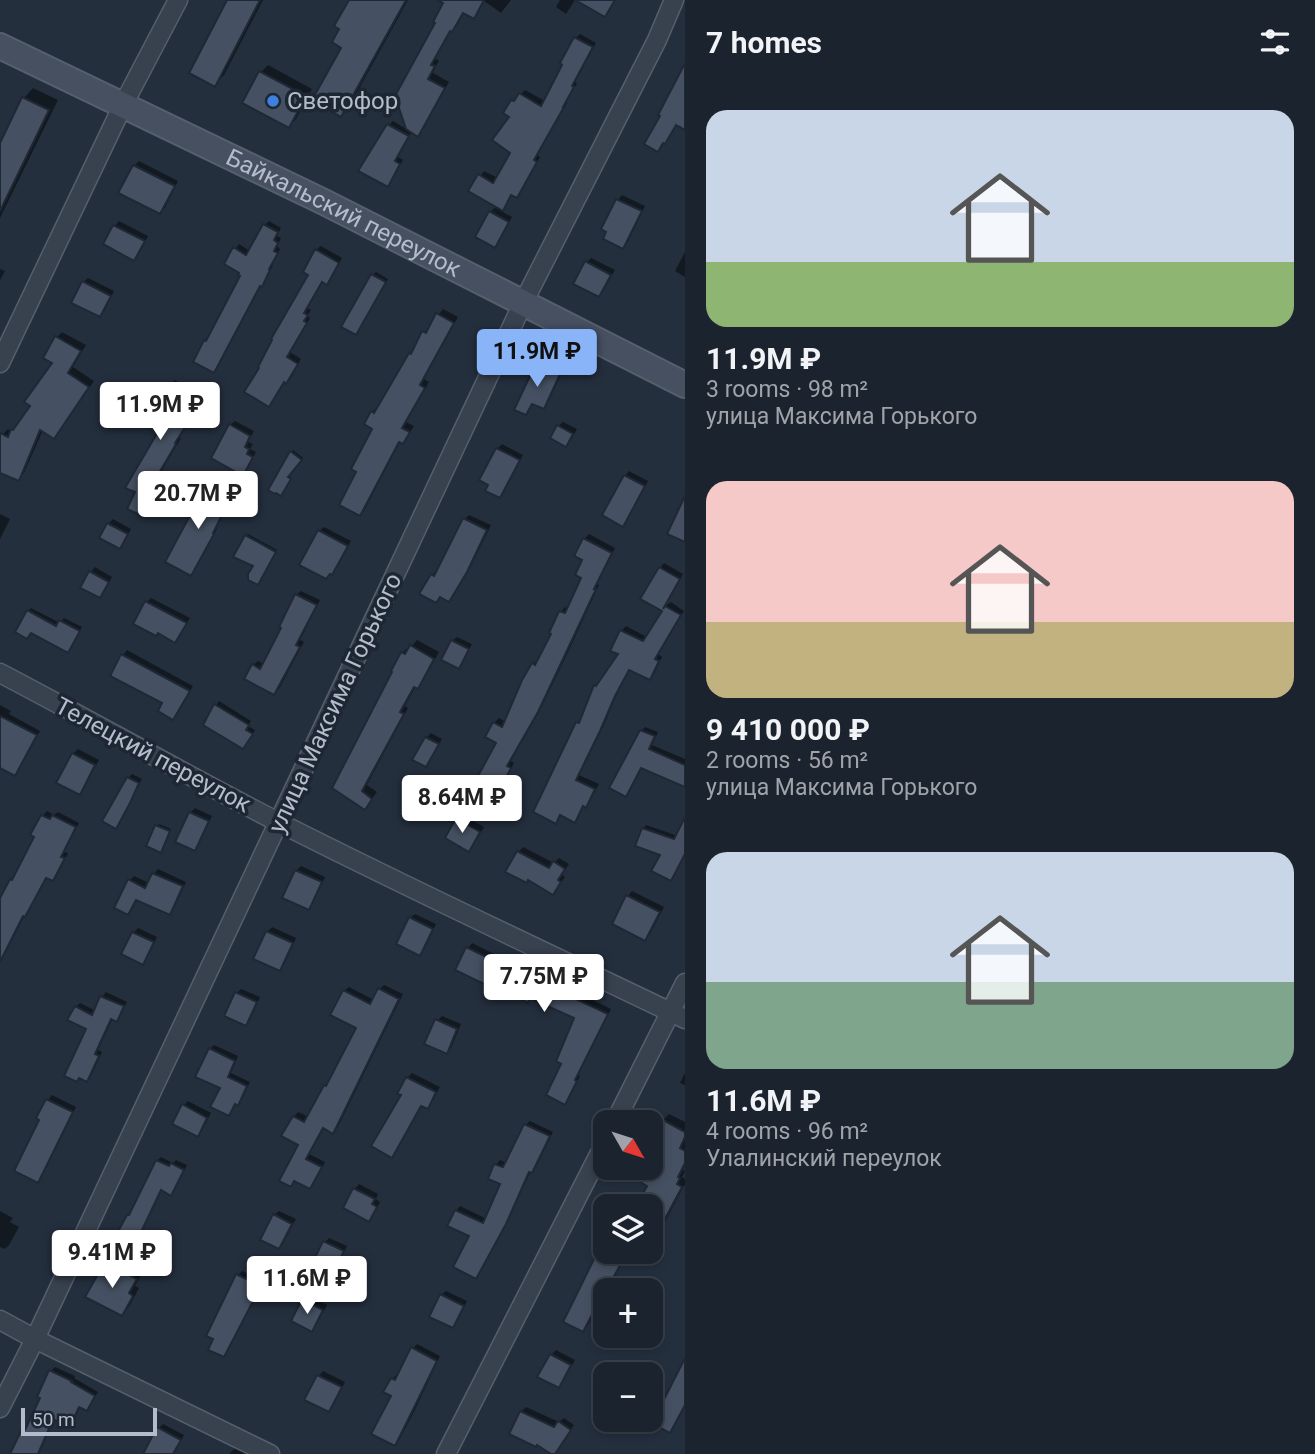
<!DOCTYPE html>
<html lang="en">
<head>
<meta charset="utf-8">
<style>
  body { margin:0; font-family:Roboto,sans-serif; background:#282f3a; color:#f1f3f6; height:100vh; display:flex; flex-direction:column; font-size:26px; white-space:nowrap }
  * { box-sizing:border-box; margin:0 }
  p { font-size:23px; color:#a0a4aa }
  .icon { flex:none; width:38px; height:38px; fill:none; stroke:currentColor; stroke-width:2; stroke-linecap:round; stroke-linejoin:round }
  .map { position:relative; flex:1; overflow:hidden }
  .details { display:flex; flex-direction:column; background:#1b232e; width:630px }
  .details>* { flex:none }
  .needle { width:46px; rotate:129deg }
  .buttons { position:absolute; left:593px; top:1110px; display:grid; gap:14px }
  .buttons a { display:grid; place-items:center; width:70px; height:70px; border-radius:14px; background:#1b232e; box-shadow:0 4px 10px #0003,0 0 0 2px #39404a; font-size:35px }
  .scale { position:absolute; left:21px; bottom:18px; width:136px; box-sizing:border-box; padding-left:7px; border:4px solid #b4bcc9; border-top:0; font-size:19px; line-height:24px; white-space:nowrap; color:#b4bcc9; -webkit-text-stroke:5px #1d2633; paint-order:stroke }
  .price { position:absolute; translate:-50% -60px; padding:0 16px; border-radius:7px; background:#fff; color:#222; font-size:23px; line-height:46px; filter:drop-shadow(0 2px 4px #0008) }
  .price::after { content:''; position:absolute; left:50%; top:42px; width:21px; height:16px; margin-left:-10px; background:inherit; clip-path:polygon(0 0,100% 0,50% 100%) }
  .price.active { background:#8ab4f8; color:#111 }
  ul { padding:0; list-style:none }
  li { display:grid; align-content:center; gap:14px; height:371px; padding:0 21px }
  li span { display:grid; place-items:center; height:217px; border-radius:21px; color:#555 }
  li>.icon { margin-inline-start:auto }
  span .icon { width:126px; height:126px; fill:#fffc; stroke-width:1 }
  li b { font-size:30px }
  h2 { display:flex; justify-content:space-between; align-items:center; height:84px; padding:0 21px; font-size:30px }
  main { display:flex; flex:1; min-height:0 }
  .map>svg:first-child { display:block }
  .shadow { fill:#0007 }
  .building { fill:#455162; stroke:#1f2835; stroke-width:2 }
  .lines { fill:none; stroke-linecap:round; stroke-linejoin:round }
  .street-casing { stroke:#565f6c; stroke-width:21 }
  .secondary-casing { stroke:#565f6c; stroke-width:28 }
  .street { stroke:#38414e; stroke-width:18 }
  .secondary { stroke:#465061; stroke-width:24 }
  .shop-dot { fill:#3f7fe0; stroke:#1d2633; stroke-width:2.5 }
  .labels { text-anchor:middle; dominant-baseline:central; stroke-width:7; stroke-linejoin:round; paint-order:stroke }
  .poi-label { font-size:24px; fill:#b4bcc9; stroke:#1d2633; text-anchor:start }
  .street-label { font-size:24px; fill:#b4bcc9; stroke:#1d2633 }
</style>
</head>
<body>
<main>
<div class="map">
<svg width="685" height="1454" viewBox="0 0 685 1454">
  <rect width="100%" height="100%" fill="#242f3e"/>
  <g class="shadow">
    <path d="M229,0H263L224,75L215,84Z"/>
    <path d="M351,0H408L350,105L341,114L344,47Z"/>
    <path d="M444,0H511L501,13L484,1L479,11L474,17L464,12L458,24L451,30L435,59L439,60L433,73L449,82L423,129L418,134L412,131L398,157L403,160L387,185L389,125L393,121L408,130L437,22L445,2Z"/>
    <path d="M560,0H575L566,14L556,7Z"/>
    <path d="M580,34L596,43L575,82L577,83L566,102L567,103L537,155L540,157L521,191L517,195L513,186L505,206L501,211L512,217L499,241L495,246L490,212L497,206L470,190L484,171L498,178L512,152V101L517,96L518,97L525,90L545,101L576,38Z"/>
    <path d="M268,65L312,89L296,119L289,126L261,72Z"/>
    <path d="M33,88L58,100L0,218V147L24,98Z"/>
    <path d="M139,161L178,181L165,208L160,212L134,166Z"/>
    <path d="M622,195L645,206L628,242L623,247L618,200Z"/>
    <path d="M119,221L148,236L139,254L134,259L105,244L115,226Z"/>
    <path d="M269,221L281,228L277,236L281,238L277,246L280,249L271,265H273L265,281L261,284L218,367L214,371L205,341L210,337L243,275L226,263L239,244L250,251L265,225Z"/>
    <path d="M321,246L342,258L331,278L326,283L323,281L307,308L311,310L307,316L310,318L290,352L301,359L291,378L286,382L285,381L273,400L311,274L316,250Z"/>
    <path d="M685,252V277L675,271Z"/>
    <path d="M591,258L615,270L603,291L599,295L587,262Z"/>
    <path d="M0,269L5,271L0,280Z"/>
    <path d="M376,272L388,279L359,329L356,333L373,275Z"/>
    <path d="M88,278L114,291L105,310L100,315L83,282Z"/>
    <path d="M443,309L458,317L424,379L429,382L406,422L414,426L408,436L403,442L401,440L365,509L360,514L359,471L374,428L372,412L377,407L379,408L424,333Z"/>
    <path d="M62,332L86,345L73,367L94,381L59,432L43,430L24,473L19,479L0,471V440L2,435L8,429L11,431L32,406L54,362L57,337Z"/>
    <path d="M542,359L564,369L548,402L544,407L534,402L526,413L537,364Z"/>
    <path d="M175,380L192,390L190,394L202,401L179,437L181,438L150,491L152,492L145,507L139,513L137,491L162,430L169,385Z"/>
    <path d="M235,421L254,431L248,442L253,444L250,449L256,452L247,469L243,473L230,425Z"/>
    <path d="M563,422L577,429L571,440L566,445L558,426Z"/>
    <path d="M502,444L523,455L504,492L499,496L497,449Z"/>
    <path d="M293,450L303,458L289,475L291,477L282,492L270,489Z"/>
    <path d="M629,471L648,481L627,520L623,524L625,476Z"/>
    <path d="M208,481L233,494L216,528L217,529L195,570L191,574L197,507L194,505L204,486Z"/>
    <path d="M0,514L10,519L0,539Z"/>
    <path d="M469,515L491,525L471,566L453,595L449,600L432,575L437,570L439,571L465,519Z"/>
    <path d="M113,519L131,529L124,542L120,547L108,524Z"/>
    <path d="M324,527L351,541L337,568L332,573L319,531Z"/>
    <path d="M248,534L277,550L260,581L246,536Z"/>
    <path d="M589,534L615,548L597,584L599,585L570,648L542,706L511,761L514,763L499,792L495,797L498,742L487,736L494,723L499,718L506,722L533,664L537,660L539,661L553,633L561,612L565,607L569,609L584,578V539Z"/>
    <path d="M664,563L683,574L664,607L671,602L684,611L658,654L662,657L654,674L650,678L630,669L619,689L604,725L579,775L599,784L590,801L586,806L584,805L579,816L575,820L562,814L555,822L578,723L582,719L596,686L620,654L621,631L626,626L647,637L664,610L643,598L660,568Z"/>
    <path d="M95,567L112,577L104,592L99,596L83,587L91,572Z"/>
    <path d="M301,591L320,600L300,640L304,642L279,689L274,693L253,665L258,661L264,664L296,595Z"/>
    <path d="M151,598L190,618L175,641L135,623L147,602Z"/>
    <path d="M31,608L60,623L64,618L82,627L68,651L28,611Z"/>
    <path d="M457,637L472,644L463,662L458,667L452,641Z"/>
    <path d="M417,640L439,652L423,681L418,687L416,686L405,706L408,708L367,785L377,792L365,808L334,787L402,653L408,647L410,648Z"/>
    <path d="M127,650L193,686L178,713L173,718L165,702L112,675L123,655Z"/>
    <path d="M219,701L251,721L248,726L255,730L247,743L205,724Z"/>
    <path d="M0,705L11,711L9,714L40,731L19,770L15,774L0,765Z"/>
    <path d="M645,727L658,732L652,745L685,759V786L643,766L630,791L626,795L641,731Z"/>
    <path d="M431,733L442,739L430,761L426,765V738Z"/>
    <path d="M78,749L99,760L84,788L79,793L73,754Z"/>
    <path d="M132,774L142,779L119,823L128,778Z"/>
    <path d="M195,808L212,816L199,844L195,849L190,813Z"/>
    <path d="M47,811L54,815L58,812L79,823L64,852L68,853L57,875L53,879L47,876L29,910L25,915L0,963V914L11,880L17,875L36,836L42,816Z"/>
    <path d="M462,815L484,827L473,845L469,850L458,819Z"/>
    <path d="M159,824L171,829L162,849L157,826Z"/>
    <path d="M646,825L678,836L685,835L684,854L685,855L674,876L671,879L662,854L643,829Z"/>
    <path d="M523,847L554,863L559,858L569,864L562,875L565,877L553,893L518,852Z"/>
    <path d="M301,866L325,877L313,903L309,908L296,871Z"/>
    <path d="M158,869L186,882L174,908L169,913L137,899L132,909L128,913L130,880L134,876L149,883L154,874Z"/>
    <path d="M632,891L664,907L650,934L645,939L628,896Z"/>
    <path d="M415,914L436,924L424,949L419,954L410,918Z"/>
    <path d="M272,927L296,938L284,965L280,969L267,932Z"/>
    <path d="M138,928L157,937L147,958L143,963L133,933Z"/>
    <path d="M472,943L520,967L522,964L563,985L565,983L581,991L580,994L611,1009L578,1075L580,1076L569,1098L565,1103L564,1063L577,1017L488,980L457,969L468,948Z"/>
    <path d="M384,985L403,994L338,1127L333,1132L324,1127L309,1154L325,1162L314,1183L310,1187L296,1180L291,1185L300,1144L294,1117L298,1112L309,1117L359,1028L344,991L349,987L374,1000L380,989Z"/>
    <path d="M241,989L260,997L250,1019L245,1023L237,993Z"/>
    <path d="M106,992L127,1002L120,1015L116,1020L113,1018L98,1050L102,1052L91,1076L87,1080L88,1029L76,1007L80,1003L96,1011L102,997Z"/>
    <path d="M442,1016L461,1024L451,1048L446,1052L437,1021Z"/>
    <path d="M214,1045L238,1056L231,1073L250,1082L242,1099L236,1103L229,1114L222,1087L210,1049Z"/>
    <path d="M412,1073L440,1087L432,1102L428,1107L422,1104L396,1151L403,1095L407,1078Z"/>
    <path d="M685,1073V1085L680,1083Z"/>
    <path d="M52,1095L76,1107L42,1176L38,1181L42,1119L39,1117L48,1100Z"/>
    <path d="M188,1101L211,1113L202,1130L197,1135L183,1106Z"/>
    <path d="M669,1114L685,1122V1166L683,1170L685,1171L682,1177L685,1179V1184L666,1220L660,1226L651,1222L649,1185L651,1143L663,1120Z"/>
    <path d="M530,1121L553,1132L536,1167L531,1171L509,1217L480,1273L476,1277L471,1236L456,1211L460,1206L487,1219L503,1183L490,1178L496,1165L500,1160L507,1163L525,1125Z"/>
    <path d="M161,1157L173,1163L176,1160L187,1165L175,1189L171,1194L162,1189L137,1241L133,1245L157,1161Z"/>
    <path d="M359,1184L378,1194L376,1199L380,1202L373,1215L369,1220L355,1189Z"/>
    <path d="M0,1211L13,1218L10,1222L19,1227L9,1245L5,1249L0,1247Z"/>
    <path d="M279,1211L296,1219L283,1243L279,1247L274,1215Z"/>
    <path d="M329,1238L347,1246L338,1265L333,1270L325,1242Z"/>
    <path d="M606,1240V1251H623L620,1257L624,1259L615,1275L619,1277L612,1290H606L588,1325L583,1330L565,1321Z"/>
    <path d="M110,1261L120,1266L124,1261L143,1271L135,1286L139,1288L129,1307L122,1314L103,1268Z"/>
    <path d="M242,1271L264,1281L227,1351L223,1355L215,1338L208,1335L238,1275Z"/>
    <path d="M446,1291L467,1301L457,1322L452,1326L441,1295Z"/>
    <path d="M308,1295L327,1305L316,1325L312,1330L293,1320L304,1300Z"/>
    <path d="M417,1344L440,1356L414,1412L399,1440L395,1444L392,1379L397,1374L399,1375L412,1349Z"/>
    <path d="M556,1350L575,1360L563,1381L559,1386L551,1355Z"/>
    <path d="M55,1367L75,1376L74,1378L98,1392L87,1409L81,1405L74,1420L70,1424L57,1418L52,1424L39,1454H12L23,1430L27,1426H29L51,1371Z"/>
    <path d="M323,1371L345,1382L333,1406L328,1410L307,1399L319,1376Z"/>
    <path d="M526,1407L559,1422L564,1418L574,1425L558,1449L521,1412Z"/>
    <path d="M163,1424L184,1435L174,1454H145L158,1429Z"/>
    <path d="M236,1447L249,1454H229Z"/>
  </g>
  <g class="building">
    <path d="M227,0H260L215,87L189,73Z"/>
    <path d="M349,0H406L341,117L312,100L341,48L332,42L339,29L334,26Z"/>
    <path d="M437,0H484L474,19L463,13L452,32L450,31L431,65L435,66L428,79L445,88L418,137L406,129L395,96L435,23L433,22L443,3Z"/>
    <path d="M575,0H615L605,17Z"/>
    <path d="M574,37L593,47L572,86L574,87L563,107H564L534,160L537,162L517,198L511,195L503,211L468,191L478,174L493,183L510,153L492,140L509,117L503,113L511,100L514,101L519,93L541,106L562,65L560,63Z"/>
    <path d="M685,63V130L676,125L665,144L663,143L658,152L644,144L660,116L658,115Z"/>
    <path d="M259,71L306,96L289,128L242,103Z"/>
    <path d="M22,97L49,110L0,211V143Z"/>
    <path d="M387,124L409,136L395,161L400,164L388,187L358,171Z"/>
    <path d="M133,165L175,186L160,214L118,193Z"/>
    <path d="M616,199L642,211L623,249L603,239L606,232L601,229Z"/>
    <path d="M489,211L509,222L495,248L475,237Z"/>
    <path d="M263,224L278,232L274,240L278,243L274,251L278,253L269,269L270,270L262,287L260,286L214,373L193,362L204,340L206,341L240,276L238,275L239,273L224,264L233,247L246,255Z"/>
    <path d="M113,225L145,241L134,261L103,244Z"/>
    <path d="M315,249L339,263L327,285L322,282L304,313L308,315L304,321L307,323L287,357L298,364L286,384L284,382L269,407L244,392L259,368L258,367L272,340L271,339L308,275L303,272Z"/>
    <path d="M585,261L611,275L599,297L573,284Z"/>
    <path d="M371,274L386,282L356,335L341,327Z"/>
    <path d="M82,281L111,296L100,317L71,303Z"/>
    <path d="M436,313L454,323L420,385L425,388L402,428L410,432L403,444L399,442L360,516L339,505L356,472L351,469L372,429L364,424L371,411L374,413L409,353L411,354L422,331L426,333Z"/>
    <path d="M55,336L81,351L68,373L89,387L54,439L40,430L19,481L0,473V433L8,437L11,429L13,430L30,406L24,402L52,363L43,358Z"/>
    <path d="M536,363L560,374L544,409L532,404L526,415L514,410Z"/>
    <path d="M168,384L188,396L186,400L198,407L175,443L176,444L145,497L147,498L140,515L127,509L135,492L125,488L159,430L145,421Z"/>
    <path d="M229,424L250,436L245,447L249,449L247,454L253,457L243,476L211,458Z"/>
    <path d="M557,425L573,434L566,447L550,438Z"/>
    <path d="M496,448L520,460L500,498L485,491L488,485L479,480Z"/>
    <path d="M290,451L302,460L288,477L291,479L281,496L276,493L275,494L268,490Z"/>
    <path d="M624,475L645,486L623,527L602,515Z"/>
    <path d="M202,485L230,499L213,533L214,534L191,576L165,562L194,508L192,506Z"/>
    <path d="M685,496V542L667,534Z"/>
    <path d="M463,518L487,530L467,572L449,602L440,597L436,603L419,594L431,574L434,576Z"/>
    <path d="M107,523L128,534L120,549L99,538Z"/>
    <path d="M318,530L348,546L332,575L330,574L326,579L299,565Z"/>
    <path d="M245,535L276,552L258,585L248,580V574L253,566L233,557Z"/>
    <path d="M583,538L612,553L594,589H596L538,712L507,766L511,768L495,799L472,787L496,743L485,737L493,722L502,727L522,680L532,663L535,665L551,634L549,633L559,611L565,613L581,578L575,575L582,560L574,556Z"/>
    <path d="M659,567L680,579L663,609L665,606L681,615L655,659L659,661L650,680L629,670L615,696L600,731L576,780L595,789L586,808L583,806L575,823L560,815L556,824L533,812L576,722L579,723L594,685L596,686L618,654L610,651L620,630L643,641L662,611L640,599Z"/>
    <path d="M89,571L109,582L100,598L80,588Z"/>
    <path d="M295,594L317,605L296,645L300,647L274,695L244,679L252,664L260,669L281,628L279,627Z"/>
    <path d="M145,601L187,623L175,643L158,633L156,636L133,624Z"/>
    <path d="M27,610L56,626L59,620L80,631L68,653L31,633L27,639L15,632Z"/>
    <path d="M451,640L469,649L459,669L441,660Z"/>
    <path d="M410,645L434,659L418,689L414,687L400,712L404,714L362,791L372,799L365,810L332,788L392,672L391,671L401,652L405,654Z"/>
    <path d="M121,654L190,691L173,720L158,711L162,703L110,676Z"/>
    <path d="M214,704L249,725L246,730L253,734L243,749L203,725Z"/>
    <path d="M0,716L37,735L15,776L0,768Z"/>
    <path d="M640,730L655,736L649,749L685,765V787L641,768L626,797L609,788Z"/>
    <path d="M425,737L439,744L426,767L412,760Z"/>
    <path d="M72,753L95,765L80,795L56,783Z"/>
    <path d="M127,777L139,783L130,803L116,829L102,821Z"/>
    <path d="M189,812L209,821L195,851L175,842Z"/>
    <path d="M41,815L50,819L52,815L76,827L61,857L65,858L53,881L46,878L25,917L23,916L0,962V898L10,879L12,880L34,837L30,835Z"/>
    <path d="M685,817V854L671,881L651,871L660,855L635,846L642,828L674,839Z"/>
    <path d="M456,818L480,832L469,852L445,838Z"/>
    <path d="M155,825L170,831L161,853L146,846Z"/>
    <path d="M517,851L549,868L553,861L565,869L558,880L561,882L553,895L528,880L527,883L505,872Z"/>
    <path d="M295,870L322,882L309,910L282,898Z"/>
    <path d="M152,873L183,886L170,915L136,900L128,915L114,908L128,879L145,888Z"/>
    <path d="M626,895L660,912L645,941L612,924Z"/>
    <path d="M409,917L433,929L420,956L396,944Z"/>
    <path d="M266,931L293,943L280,971L253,959Z"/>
    <path d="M132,932L154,942L143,965L121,954Z"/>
    <path d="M466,947L515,971L516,968L558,989L559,987L578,996L576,999L608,1014L575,1080L577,1081L565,1105L546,1095L561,1064L556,1061L574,1018L530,998L528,1003L487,982L486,985L455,970Z"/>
    <path d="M378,988L399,999L333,1134L323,1128L306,1159L322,1167L310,1189L294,1181L291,1187L279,1181L298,1145L281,1136L293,1116L304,1122L324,1085L326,1086L356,1028L330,1015L343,990L370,1004Z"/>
    <path d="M235,992L257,1002L246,1026L224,1016Z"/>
    <path d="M100,996L124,1006L117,1022L111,1019L95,1054L99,1056L87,1082L79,1078L77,1082L64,1076L86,1029L67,1020L75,1006L92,1015Z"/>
    <path d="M435,1019L457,1029L447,1054L424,1044Z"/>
    <path d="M209,1048L235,1061L228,1077L247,1086L238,1106L235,1104L229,1116L210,1107L220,1088L195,1077Z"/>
    <path d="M406,1077L436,1092L428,1109L421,1106L392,1158L371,1146L401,1095L397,1094Z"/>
    <path d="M46,1099L73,1112L38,1183L14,1171L39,1120L36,1118Z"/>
    <path d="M182,1104L207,1118L198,1137L172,1124Z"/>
    <path d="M661,1119L685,1132V1137L680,1148L685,1151V1163L678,1177L680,1178L677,1184L682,1187L651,1245V1206H636L647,1186L635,1179L641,1167H651V1139Z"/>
    <path d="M524,1124L550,1136L532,1173L529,1172L506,1224L476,1279L453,1267L469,1236L447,1226L455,1210L483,1223L500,1184L488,1179L494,1164L503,1167Z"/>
    <path d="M156,1160L169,1166L171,1163L184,1170L171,1196L161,1190L134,1247L115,1237L127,1215H129Z"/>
    <path d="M353,1188L375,1199L372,1204L377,1207L369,1222L343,1208Z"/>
    <path d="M273,1214L292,1224L279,1249L260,1240Z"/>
    <path d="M323,1241L344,1251L333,1272L313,1262Z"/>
    <path d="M598,1251H622L617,1262L621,1264L606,1290V1302L600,1299L583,1332L563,1322Z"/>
    <path d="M102,1267L112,1273L115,1267L137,1279L129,1293L133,1296L122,1316L85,1297Z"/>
    <path d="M236,1274L261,1286L224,1357L208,1350L213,1339L206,1336Z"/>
    <path d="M440,1294L464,1306L453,1328L429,1317Z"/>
    <path d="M302,1299L323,1310L312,1332L291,1321Z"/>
    <path d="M411,1347L437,1361L395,1446L371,1434L391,1396L383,1392L391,1378L395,1380Z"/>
    <path d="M550,1354L571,1365L559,1388L537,1377Z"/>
    <path d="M685,1358V1405L670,1433L652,1423Z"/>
    <path d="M49,1370L72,1381L71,1382L95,1396L87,1411L79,1407L70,1426L55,1420L52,1427L50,1426L38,1454H10L22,1429L25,1430L40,1398L37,1397Z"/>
    <path d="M317,1375L342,1387L329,1412L304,1400Z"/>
    <path d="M520,1411L554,1427L558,1421L571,1430L555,1454H551L537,1445L536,1447L509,1434Z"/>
    <path d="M157,1427L181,1440L173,1454H143Z"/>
  </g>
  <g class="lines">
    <g class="street-casing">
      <g id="street">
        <path d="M0,363L123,105L178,0"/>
        <path d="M0,673C94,722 186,775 280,823C414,891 550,954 685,1019"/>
        <path d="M615,1122L685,983"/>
        <path d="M0,1320L35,1339L270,1454"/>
        <path d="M0,1408L35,1339L523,303L657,40L674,0"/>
        <path d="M446,1454L606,1141"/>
      </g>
    </g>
    <g class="secondary-casing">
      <g id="secondary">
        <path id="s1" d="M0,46L324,202L685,385"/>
      </g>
    </g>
    <use href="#street" class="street"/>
    <use href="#secondary" class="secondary"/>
  </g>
  <circle class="shop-dot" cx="273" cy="101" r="7"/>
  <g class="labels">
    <g class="poi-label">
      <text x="287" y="101">Светофор</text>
    </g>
    <g class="street-label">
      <text stroke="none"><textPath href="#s1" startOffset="382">Байкальский переулок</textPath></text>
      <text transform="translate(335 703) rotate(-65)">улица Максима Горького</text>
      <text transform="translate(153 755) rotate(28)">Телецкий переулок</text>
    </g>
  </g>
</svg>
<div class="buttons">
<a><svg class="needle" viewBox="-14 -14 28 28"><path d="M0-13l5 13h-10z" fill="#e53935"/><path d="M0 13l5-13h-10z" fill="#a0a4aa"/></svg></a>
<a><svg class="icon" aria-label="layers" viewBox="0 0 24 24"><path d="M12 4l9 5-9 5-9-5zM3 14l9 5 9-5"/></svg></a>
<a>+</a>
<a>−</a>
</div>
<div class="scale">50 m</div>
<b class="price active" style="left:537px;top:389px">11.9M ₽</b>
<b class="price" style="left:160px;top:442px">11.9M ₽</b>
<b class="price" style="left:198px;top:531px">20.7M ₽</b>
<b class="price" style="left:462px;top:835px">8.64M ₽</b>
<b class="price" style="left:544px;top:1014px">7.75M ₽</b>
<b class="price" style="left:112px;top:1290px">9.41M ₽</b>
<b class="price" style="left:307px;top:1316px">11.6M ₽</b>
</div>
<section class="details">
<h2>7 homes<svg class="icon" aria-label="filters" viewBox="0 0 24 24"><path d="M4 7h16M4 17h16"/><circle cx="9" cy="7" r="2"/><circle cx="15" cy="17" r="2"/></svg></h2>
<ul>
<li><span style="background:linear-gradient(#c9d6e8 70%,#8fb573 0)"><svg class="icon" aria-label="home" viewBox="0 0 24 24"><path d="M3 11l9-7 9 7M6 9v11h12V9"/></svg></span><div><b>11.9M ₽</b><p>3 rooms · 98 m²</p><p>улица Максима Горького</p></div></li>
<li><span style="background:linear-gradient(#f6c9c9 65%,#c2b280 0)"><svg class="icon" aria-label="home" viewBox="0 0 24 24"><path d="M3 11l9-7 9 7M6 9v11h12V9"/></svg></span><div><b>9 410 000 ₽</b><p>2 rooms · 56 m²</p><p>улица Максима Горького</p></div></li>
<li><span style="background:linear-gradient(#c9d6e8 60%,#7fa58c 0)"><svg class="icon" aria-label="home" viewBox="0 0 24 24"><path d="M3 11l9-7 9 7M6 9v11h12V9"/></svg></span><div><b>11.6M ₽</b><p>4 rooms · 96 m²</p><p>Улалинский переулок</p></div></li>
</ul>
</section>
</main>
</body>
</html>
